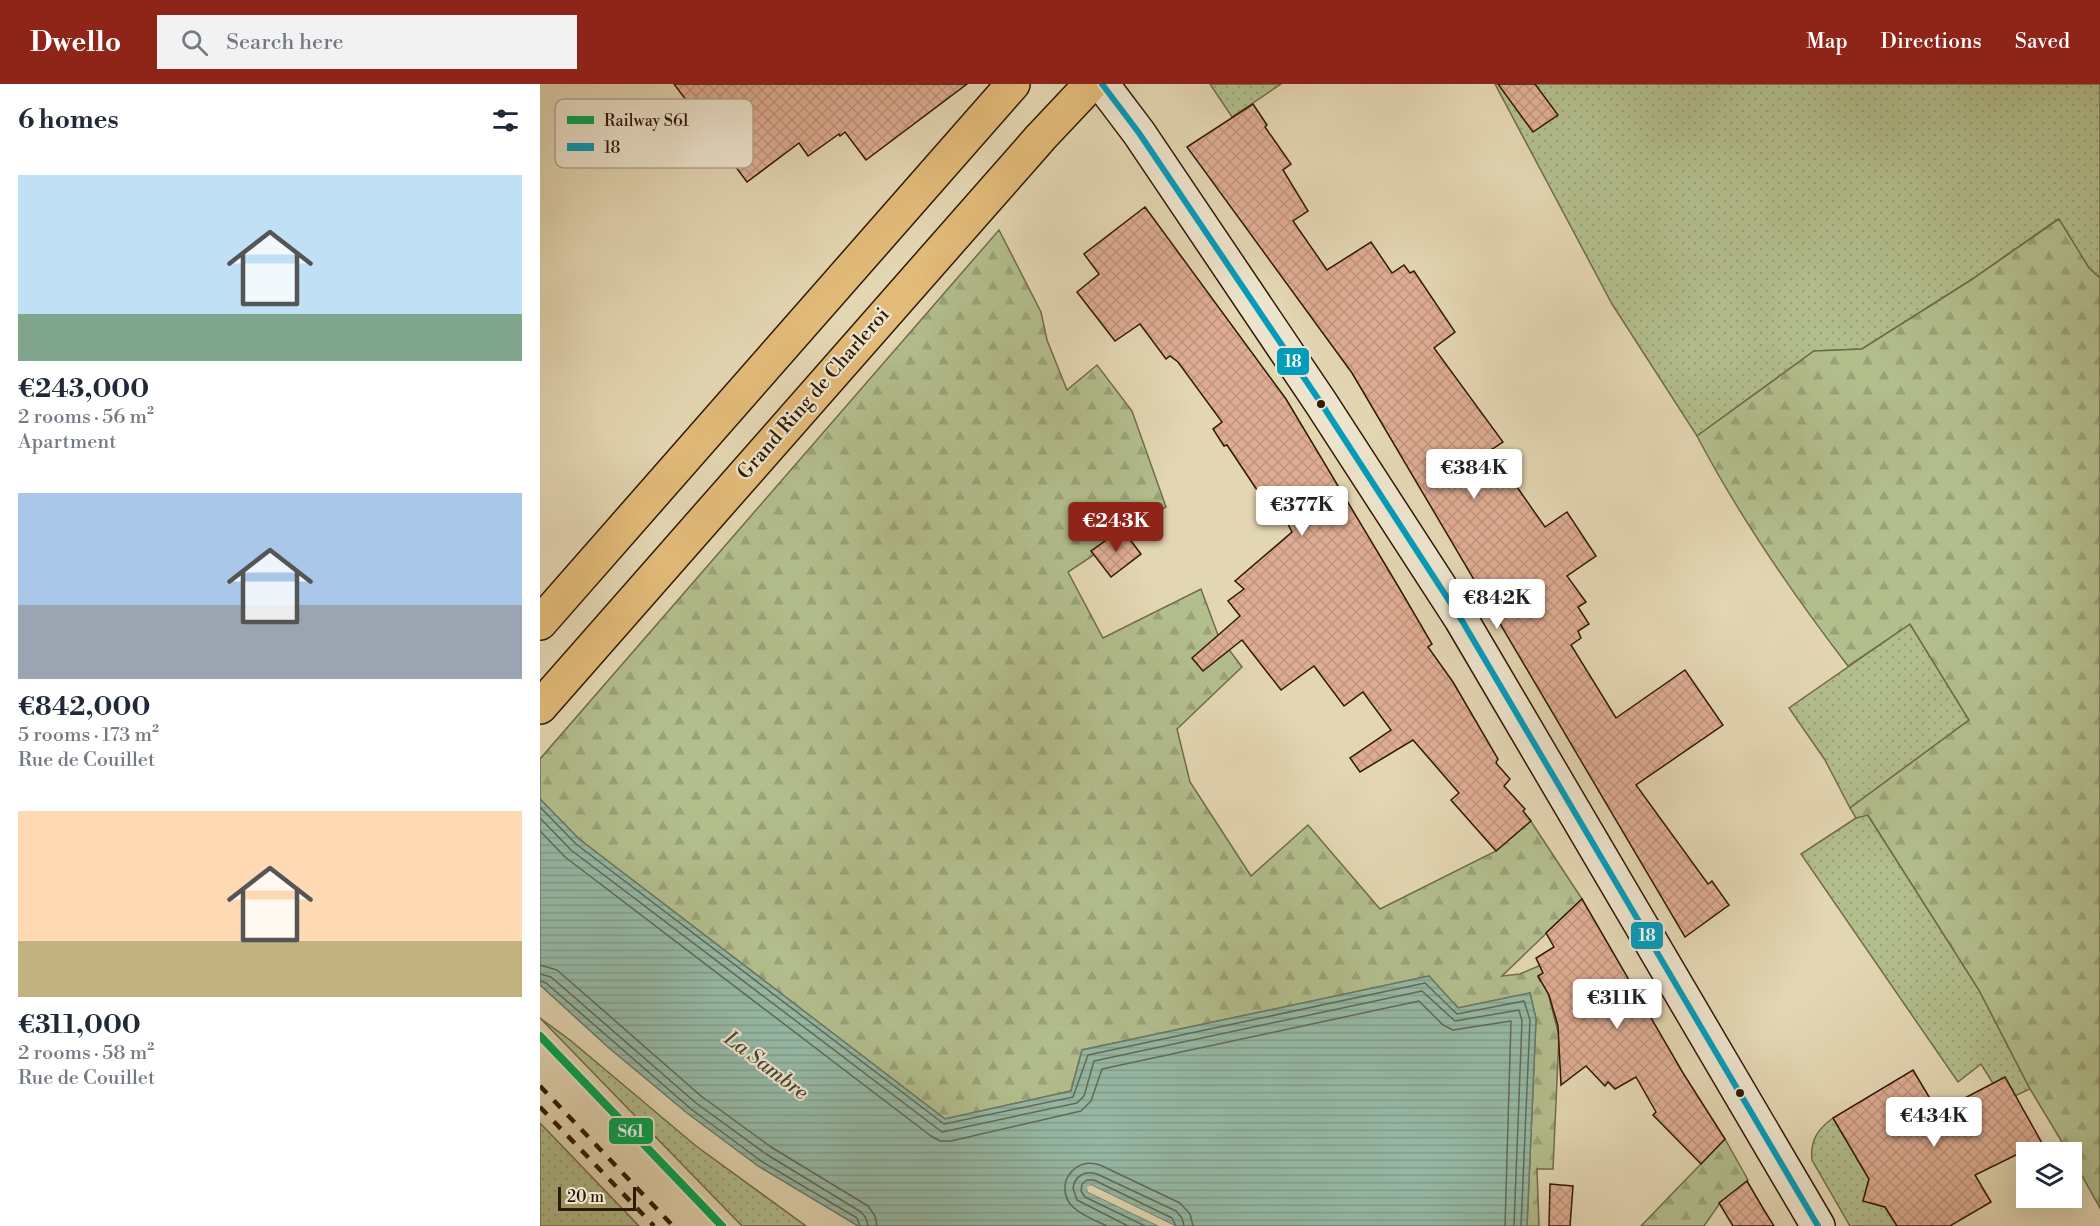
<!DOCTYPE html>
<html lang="en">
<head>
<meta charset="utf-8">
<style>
  body { margin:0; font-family:"Libre Bodoni",serif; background:#f2f2f3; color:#1f2937; height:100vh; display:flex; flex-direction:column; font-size:22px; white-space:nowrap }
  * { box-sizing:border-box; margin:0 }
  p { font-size:20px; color:#747a83 }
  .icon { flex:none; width:33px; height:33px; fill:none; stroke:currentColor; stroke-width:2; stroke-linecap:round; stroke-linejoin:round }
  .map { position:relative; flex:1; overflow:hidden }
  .panel { display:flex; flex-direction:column; background:#fff; width:540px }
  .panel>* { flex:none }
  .fabs { position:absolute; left:1476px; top:1058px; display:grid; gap:12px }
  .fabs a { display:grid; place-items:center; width:66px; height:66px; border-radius:0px; background:#fff; box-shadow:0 6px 24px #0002; font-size:30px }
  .scale { position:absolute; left:18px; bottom:15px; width:78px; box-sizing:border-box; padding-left:6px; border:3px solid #2e1905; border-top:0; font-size:16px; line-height:21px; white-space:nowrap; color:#2e1905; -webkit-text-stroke:4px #ede4cd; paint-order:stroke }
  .price { position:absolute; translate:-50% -51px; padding:0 14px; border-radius:6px; background:#fff; color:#222; font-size:20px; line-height:39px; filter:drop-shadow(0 2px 3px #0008) }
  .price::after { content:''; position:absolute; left:50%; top:36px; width:18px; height:14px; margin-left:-9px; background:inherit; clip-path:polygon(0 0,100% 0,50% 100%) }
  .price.on { background:#8f2418; color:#fff }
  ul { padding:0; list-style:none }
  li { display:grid; align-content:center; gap:12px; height:318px; padding:0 18px }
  li span { display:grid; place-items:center; height:186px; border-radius:0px; color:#555 }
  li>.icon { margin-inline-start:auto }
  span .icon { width:108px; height:108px; fill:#fffc; stroke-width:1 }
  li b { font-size:26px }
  h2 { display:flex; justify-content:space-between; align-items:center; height:72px; padding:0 18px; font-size:26px }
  header { display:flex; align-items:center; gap:36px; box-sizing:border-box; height:84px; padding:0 30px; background:#8f2418; color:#fff }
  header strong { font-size:28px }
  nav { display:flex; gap:33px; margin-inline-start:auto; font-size:21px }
  .search { width:420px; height:54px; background:#f2f2f3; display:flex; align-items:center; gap:15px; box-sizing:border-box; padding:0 21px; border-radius:0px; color:#747a83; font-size:22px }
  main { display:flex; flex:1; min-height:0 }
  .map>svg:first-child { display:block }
  .green { fill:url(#green-dots); stroke:#706c49; stroke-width:1.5 }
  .forest { fill:url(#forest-firs); stroke:#706c49; stroke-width:1.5 }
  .water { fill:url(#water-rules); stroke:#6c7a66; stroke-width:1.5 }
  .pier { fill:#e3d6b2 }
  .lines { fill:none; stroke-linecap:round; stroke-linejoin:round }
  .shore { stroke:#626a56; stroke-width:1.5 }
  .building { fill:url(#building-cross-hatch); stroke:#2e1905; stroke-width:1.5 }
  .secondary-casing { stroke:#2e1905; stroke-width:36 }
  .motorway-casing { stroke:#2e1905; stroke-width:36 }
  .secondary { stroke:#ede4cd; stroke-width:33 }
  .motorway { stroke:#e2bb79; stroke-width:33 }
  .rail { stroke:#2e1905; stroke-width:4.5; stroke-dasharray:10 10; stroke-linecap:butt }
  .bus-1-casing { stroke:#ede4cd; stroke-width:10 }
  .bus-1 { stroke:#059bba; stroke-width:6 }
  .rail-1-casing { stroke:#ede4cd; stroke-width:12 }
  .rail-1 { stroke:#00a651; stroke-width:8 }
  .bus-dot { fill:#2e1905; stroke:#ede4cd; stroke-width:2 }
  .labels { text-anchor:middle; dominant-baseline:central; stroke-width:4.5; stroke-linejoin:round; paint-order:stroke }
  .street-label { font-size:20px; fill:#2e1905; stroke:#ede4cd }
  .water-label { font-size:21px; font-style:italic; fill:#4d4936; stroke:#ede4cd }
  .key { fill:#ede4cd; stroke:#b4a791; stroke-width:1.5 }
  .key-label { font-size:16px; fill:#2e1905 }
  .line-badge { stroke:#ede4cd; stroke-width:2 }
  .badge-label { font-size:16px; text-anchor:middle; font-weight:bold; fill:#fff }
</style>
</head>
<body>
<header>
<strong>Dwello</strong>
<div class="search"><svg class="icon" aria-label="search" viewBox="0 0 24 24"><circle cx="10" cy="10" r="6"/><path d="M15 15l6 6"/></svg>Search here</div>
<nav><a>Map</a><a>Directions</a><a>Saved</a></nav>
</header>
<main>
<section class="panel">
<h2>6 homes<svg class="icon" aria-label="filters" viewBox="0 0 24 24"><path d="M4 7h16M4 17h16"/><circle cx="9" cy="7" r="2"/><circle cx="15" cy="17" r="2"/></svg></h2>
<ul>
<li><span style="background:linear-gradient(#bfe0f5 75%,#7fa58c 0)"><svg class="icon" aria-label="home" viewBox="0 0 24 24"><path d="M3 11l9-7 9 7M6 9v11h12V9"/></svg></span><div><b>€243,000</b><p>2 rooms · 56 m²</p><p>Apartment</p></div></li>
<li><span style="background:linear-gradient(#a9c7e8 60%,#9aa5b1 0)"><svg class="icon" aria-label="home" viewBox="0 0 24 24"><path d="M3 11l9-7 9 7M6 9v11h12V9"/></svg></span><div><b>€842,000</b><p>5 rooms · 173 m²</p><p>Rue de Couillet</p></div></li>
<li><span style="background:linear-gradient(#ffd9b3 70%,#c2b280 0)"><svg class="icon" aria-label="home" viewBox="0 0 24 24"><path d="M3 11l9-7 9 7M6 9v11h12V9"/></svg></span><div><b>€311,000</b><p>2 rooms · 58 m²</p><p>Rue de Couillet</p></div></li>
</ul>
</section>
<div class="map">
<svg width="1560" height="1142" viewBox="0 0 1560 1142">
  <defs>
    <pattern id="green-dots" width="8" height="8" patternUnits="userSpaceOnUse" patternTransform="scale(1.5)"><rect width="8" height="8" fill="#b3be8d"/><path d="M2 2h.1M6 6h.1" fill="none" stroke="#9aa378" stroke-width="1.8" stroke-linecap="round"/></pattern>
    <pattern id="forest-firs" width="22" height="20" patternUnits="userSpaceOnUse" patternTransform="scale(1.5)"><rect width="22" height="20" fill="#b3be8d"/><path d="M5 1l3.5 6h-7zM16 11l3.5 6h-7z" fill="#9aa378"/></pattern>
    <pattern id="water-rules" width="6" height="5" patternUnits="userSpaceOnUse" patternTransform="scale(1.5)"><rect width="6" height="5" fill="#96baa7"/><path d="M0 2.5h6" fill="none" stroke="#829f8e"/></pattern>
    <pattern id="building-cross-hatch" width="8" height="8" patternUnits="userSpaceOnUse" patternTransform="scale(1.5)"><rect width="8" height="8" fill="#deac92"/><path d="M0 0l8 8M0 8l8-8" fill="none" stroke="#bf937c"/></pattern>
  </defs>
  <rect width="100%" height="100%" fill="#e3d6b2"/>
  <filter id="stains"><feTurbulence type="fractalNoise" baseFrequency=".00333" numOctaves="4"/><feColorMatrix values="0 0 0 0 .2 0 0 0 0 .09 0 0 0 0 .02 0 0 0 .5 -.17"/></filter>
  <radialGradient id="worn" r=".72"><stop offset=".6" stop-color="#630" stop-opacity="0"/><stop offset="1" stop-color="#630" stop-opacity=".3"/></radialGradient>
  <g class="green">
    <path d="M670,0H741L692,33Z"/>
    <path d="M955,0H1560V194L1549,184L1518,135L1431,196L1322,265L1274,267L1157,352L1072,220Z"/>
    <path d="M1370,540L1429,636L1310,724L1285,676L1249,624Z"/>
    <path d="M1327,730L1439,906L1490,1005L1464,1017L1441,980L1418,998L1261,770L1316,734Z"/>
    <path d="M0,934L30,956L156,1062L266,1142H202Z"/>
    <path d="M1293,1034L1329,1095L1323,1117L1345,1123L1357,1142H1310L1272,1076C1270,1056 1278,1045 1293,1034Z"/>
    <path d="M0,1039L99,1142H0Z"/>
  </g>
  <g class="forest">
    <path d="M1519,135L1549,184L1560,194V1124L1532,1074V1068H1528L1490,1005L1439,906L1328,731L1316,734L1310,724L1429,636L1370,540L1308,582C1252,509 1200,434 1157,352L1274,267L1322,265L1431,196Z"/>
    <path d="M459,146L501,228L507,256L527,306L557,281L592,327L626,423L528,488L563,554L661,505L678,551L702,583L637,645L650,698L711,792L768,741L840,825L956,767L990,736L1042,815L962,892L980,890L1001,881L1007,887L998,893L1000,897H1005L1019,952L1013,1085H997L999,1142H987L996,935L990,909L918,924L889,892L542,966L531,1007L405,1035L39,755L0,715V675Z"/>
    <path d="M1185,1055L1208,1096L1180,1119L1164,1142H1101Z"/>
  </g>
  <path class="water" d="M0,715L39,755L405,1035L531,1007L542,966L889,892L918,924L990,909L996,935L987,1142H635L551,1101L548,1108L619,1142H318L218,1082L147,1029L69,964L0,901Z"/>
  <path class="pier" d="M551,1101L635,1142H628L550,1105L620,1139L622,1142H619L548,1108L547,1103Z"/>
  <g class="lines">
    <g class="shore">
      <path d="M0,723L36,760L404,1040L533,1013L548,971L885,899L917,930L984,917L990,936L981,1142"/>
      <path d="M0,734L31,766L402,1048L537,1019L544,1012L554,977L882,907L915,937L979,926L982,937L974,1142"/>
      <path d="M0,747L25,773L391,1052L400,1057H411L541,1027L551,1017L562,985L879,917L903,941L913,946L971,937L965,1142"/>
      <path d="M0,881L17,886L161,1012L231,1063L328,1122L335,1132L337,1142"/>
      <path d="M0,890L11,893L156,1019L226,1070L321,1128L326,1134L328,1142"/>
      <path d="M0,897L6,899L151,1025L221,1077L317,1134L320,1142"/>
      <path d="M567,1142C546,1132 519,1124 526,1096C533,1082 545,1076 560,1081L640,1119L650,1130L653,1142"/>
      <path d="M588,1142L537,1116L533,1104C535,1092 545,1086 557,1090L636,1127L642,1134L644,1142"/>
      <path d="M605,1142L545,1113L541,1107L542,1100L547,1096H554L632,1134L636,1142"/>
    </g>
  </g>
  <g class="building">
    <path d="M134,0H427L326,76L305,48L300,52L299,50L268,72L259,59L207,98Z"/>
    <path d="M958,0H995L1018,31L993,48Z"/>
    <path d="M713,20L727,41L725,43L751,80L743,86L768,127L753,137L787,186L831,158L852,189L864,181L870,189L874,187L915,248L894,264L963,358L951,366L1005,443L1027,428L1056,472L1027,492L1046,518L1038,523L1049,540L1038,547L1041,554L1031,561L1076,634L1145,586L1183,641L1096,701L1168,800L1172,797L1189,821L1145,853L812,289L647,63Z"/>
    <path d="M605,123L746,315L858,502L892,560L888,563L913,598L958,675L956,679L970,695L964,702L985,725L983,727L991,737L956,767L911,716L919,709L873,656L820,688L810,674L851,646L823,608L804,622L774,582L741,606L702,556L663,587L652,574L700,532L688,517L704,505L695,497L752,448L729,404L721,412L687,361L684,362L673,345L682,338L638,278L630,272L626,275L600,240L575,257L537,208L559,190L544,170Z"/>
    <path d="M582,445L601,470L571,493L551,467Z"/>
    <path d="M1042,815L1143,989L1185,1055L1161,1080L1113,1031L1116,1028L1096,993L1075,1005L1068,998L1065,1002L1046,982L1021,1001L1018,942L1009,911L998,892L1003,889L996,874L1014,863L1006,849Z"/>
    <path d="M1373,986L1398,1028L1465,993L1507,1068H1482L1435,1091L1451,1118L1410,1142H1357L1345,1123L1323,1117L1329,1095L1293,1034Z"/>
    <path d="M1207,1097L1224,1126L1234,1142H1193L1179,1119Z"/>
    <path d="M1010,1100L1033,1102L1030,1142H1009Z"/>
  </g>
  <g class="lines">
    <g class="secondary-casing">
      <path id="secondary" d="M562,0L599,49L781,319L921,535L1278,1142"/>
    </g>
    <g class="motorway-casing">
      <g id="motorway">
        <path d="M0,539L473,0"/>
        <path d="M0,623L501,53L551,0"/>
      </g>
    </g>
    <use href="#secondary" class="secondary"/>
    <use href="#motorway" class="motorway"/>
    <g class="rail">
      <path d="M0,1002L133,1142"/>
      <path d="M0,1023L114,1142"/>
    </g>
    <g class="bus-1-casing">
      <path id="bus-1" d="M562,0L599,49L781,319L921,535L1278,1142"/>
    </g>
    <use href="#bus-1" class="bus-1"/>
    <g class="rail-1-casing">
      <path id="rail-1" d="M0,952L182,1142"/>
    </g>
    <use href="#rail-1" class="rail-1"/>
  </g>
  <g class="bus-dot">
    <circle cx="781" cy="320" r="5"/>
    <circle cx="1200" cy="1009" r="5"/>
  </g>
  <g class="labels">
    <g class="street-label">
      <text transform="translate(274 310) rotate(-49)">Grand Ring de Charleroi</text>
    </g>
    <g class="water-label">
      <text transform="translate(226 982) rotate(37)">La Sambre</text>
    </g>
  </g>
  <rect x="15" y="15" width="198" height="69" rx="9" class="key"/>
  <rect x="27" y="32" width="27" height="8" fill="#00a651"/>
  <rect x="27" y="59" width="27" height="8" fill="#059bba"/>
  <g class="key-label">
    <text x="64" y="42">Railway S61</text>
    <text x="64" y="69">18</text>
  </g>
  <g class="line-badge">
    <rect x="736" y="263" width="34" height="29" rx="6" fill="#059bba"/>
    <rect x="1090" y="837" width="34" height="29" rx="6" fill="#059bba"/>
    <rect x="68" y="1033" width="46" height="28" rx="6" fill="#00a651"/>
  </g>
  <g class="badge-label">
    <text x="753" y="283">18</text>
    <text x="1107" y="857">18</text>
    <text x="91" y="1053">S61</text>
  </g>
  <rect width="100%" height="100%" filter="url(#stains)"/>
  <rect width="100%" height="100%" fill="url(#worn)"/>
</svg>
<div class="fabs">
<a><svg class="icon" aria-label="layers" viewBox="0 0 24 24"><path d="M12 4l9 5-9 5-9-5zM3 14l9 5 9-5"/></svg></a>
</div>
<div class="scale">20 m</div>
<b class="price" style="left:934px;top:416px">€384K</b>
<b class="price" style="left:762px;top:453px">€377K</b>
<b class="price on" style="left:576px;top:469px">€243K</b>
<b class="price" style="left:957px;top:546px">€842K</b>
<b class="price" style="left:1077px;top:946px">€311K</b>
<b class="price" style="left:1394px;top:1064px">€434K</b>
</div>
</main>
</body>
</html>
